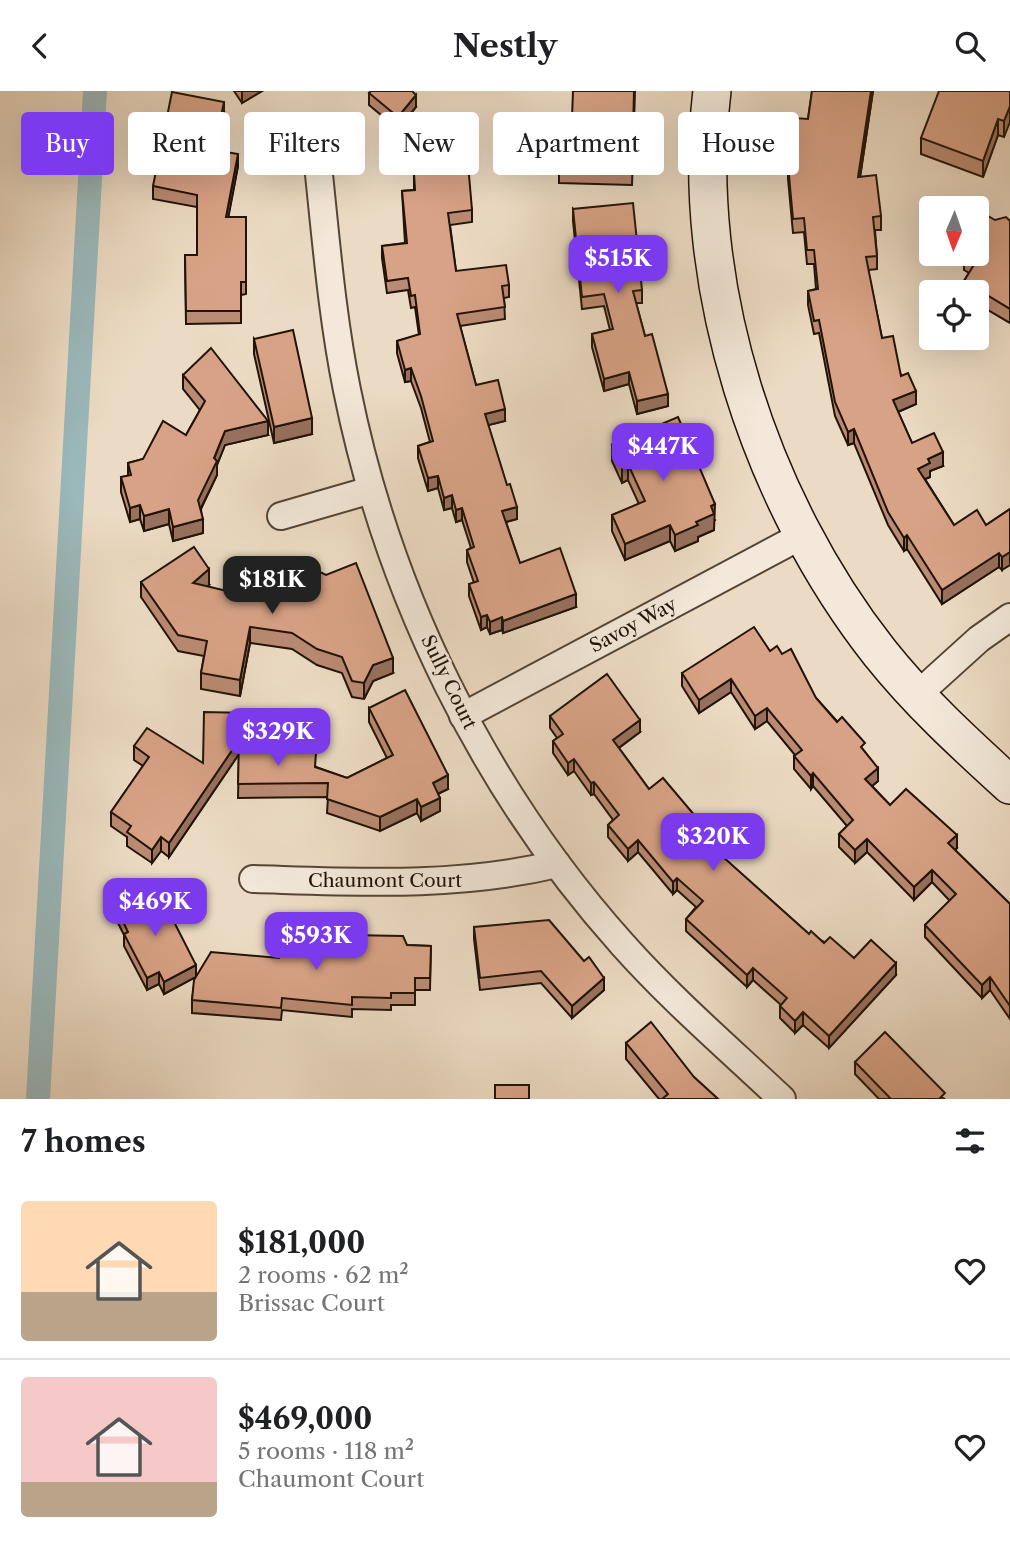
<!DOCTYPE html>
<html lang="en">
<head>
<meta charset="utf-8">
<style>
  body { margin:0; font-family:"Libre Caslon Text",serif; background:#f6f6f6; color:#202124; height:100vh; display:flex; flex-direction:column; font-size:26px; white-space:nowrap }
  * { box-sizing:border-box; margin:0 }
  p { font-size:23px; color:#757577 }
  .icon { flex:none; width:38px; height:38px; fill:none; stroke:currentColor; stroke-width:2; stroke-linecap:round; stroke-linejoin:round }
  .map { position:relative; height:1008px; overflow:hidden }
  .side { display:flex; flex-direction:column; background:#fff; flex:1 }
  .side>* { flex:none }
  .banner { position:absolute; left:21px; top:21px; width:970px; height:63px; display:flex; gap:14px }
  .needle { width:46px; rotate:182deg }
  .tools { position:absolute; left:919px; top:105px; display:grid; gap:14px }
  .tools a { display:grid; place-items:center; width:70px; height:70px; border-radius:7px; background:#fff; box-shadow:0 7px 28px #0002; font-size:35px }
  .price { position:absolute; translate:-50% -60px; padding:0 16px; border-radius:14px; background:#7c3aed; color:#fff; font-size:23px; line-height:46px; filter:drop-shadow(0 2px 4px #0008) }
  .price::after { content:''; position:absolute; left:50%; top:42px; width:21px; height:16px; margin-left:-10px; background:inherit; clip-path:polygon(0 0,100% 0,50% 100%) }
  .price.selected { background:#222; color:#fff }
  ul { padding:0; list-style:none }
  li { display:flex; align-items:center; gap:21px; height:175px; padding:0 21px }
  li+li { border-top:2px solid #e0e0e0 }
  li span { display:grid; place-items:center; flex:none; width:196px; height:140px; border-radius:7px; color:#555 }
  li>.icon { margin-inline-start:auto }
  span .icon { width:84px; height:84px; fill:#fffc; stroke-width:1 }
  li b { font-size:30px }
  h2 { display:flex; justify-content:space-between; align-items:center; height:84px; padding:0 21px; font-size:30px }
  .pill { padding:0 24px; border-radius:7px; background:#fff; box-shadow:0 7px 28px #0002; font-size:24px; line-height:63px }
  .pill.selected { background:#7c3aed; color:#fff }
  header { display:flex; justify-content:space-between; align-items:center; height:91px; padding:0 21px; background:#fff; font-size:32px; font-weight:700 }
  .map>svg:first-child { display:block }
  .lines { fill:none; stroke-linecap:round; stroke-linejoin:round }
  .canal { stroke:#9bb9bc; stroke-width:24 }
  .street-casing { stroke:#544536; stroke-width:30 }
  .secondary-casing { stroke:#211307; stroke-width:40 }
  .street { stroke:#f3e8d9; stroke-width:26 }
  .secondary { stroke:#f3e8d9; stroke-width:37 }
  .wall { fill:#ba8b73; stroke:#211307; stroke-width:2 }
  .shaded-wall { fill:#97715e; stroke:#211307; stroke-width:2 }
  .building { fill:#d8a286; stroke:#211307; stroke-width:2 }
  .labels { text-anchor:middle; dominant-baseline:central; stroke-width:5; stroke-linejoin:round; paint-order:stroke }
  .street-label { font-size:19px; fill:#211307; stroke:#f3e8d9 }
</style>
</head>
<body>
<header><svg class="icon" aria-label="back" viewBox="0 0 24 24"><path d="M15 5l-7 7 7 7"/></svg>Nestly<svg class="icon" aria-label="search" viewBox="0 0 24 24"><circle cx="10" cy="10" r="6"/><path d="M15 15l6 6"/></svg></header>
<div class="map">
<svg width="1010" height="1008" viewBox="0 0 1010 1008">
  <rect width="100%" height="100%" fill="#ecdbc4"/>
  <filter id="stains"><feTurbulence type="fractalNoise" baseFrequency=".00286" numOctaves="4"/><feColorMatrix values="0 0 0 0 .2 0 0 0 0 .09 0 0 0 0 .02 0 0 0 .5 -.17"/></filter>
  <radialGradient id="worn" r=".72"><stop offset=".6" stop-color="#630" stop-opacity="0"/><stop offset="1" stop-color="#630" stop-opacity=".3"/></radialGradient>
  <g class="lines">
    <path class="canal" d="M38,1008L95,0"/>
    <g class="street-casing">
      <g id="street">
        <path d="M318,74C326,149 332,225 347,299C388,503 484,699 623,854C672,909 728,957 782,1008"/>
        <path d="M281,425L371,399"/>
        <path d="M916,605L979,548L1010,526"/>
        <path d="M463,625L803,444"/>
        <path d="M253,788C357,791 456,797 557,773"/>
      </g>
    </g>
    <g class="secondary-casing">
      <path id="secondary" d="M712,0C689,193 760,410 880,562C919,611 964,652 1010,694"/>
    </g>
    <use href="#street" class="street"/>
    <use href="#secondary" class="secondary"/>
  </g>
  <g class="wall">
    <path d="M234,0H262L242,12Z"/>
    <path d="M635,0L632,94L559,92V80L571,54Z"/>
    <path d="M812,0H873L860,86L881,125V139H875L877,165V178L868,179L882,247L916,313L898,321L912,352L943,375L930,380V386L925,388L954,434H986L1010,418L1002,479L999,476L942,513L907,458L904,460L888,434L854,352L848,354L835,325L819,242L814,243L808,214V200L816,198L814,173H807L804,141L793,142L788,88V74L808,28Z"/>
    <path d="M1010,0L1004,46L998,44L983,86L921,63V47Z"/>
    <path d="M369,2L416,16L398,38L369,14Z"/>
    <path d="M224,23L217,59L238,75L228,126H246V203L241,204V232L186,233L185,164H197V116L153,108V95Z"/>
    <path d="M414,36L449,39L472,119V131L450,134L456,180L509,194V206L504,207L505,228L460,235L476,294L505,330L488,334L517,428L506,431L520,472L576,516L503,542L502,539L490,543L487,536L481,539L469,505V493L474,492L467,471V459L471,457L462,429L456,431L452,417L444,419L438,397L428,400L418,367V355L430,351L421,317L411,290L405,291L397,262V250L419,244L415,216L411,217L408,199L387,202L382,167V155L405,152L402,100L414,99V83H417Z"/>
    <path d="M573,118L642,199V212H636L645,245L668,315L637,323L629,293L604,300L592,256V243L610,239L604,215L582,218L573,130Z"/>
    <path d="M929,121H931V142L929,136Z"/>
    <path d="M995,129L1010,130V232L976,212V201H964V190L969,182L964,179V165Z"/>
    <path d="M254,248L312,343L274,352L254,263Z"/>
    <path d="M183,284L268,344L225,354L217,374V384L201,418L203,442L173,450L169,433L144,440L140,428L130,431L121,401V386L128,385V372L143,368L186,344L200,319L183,298Z"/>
    <path d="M612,354L715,429L714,430V439L698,446V450L675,460L670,450L625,469L612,440V424L639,413L628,389L622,392L612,370Z"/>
    <path d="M141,491L209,494L208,495L393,582L373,590L364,608L352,606L342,582L317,574L292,558L250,552L240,605L201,598V582L204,565L178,560L141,506Z"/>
    <path d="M770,560L782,563L816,607L865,661L878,690L872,695L890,714L957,757L955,759L1010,813V928L990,899L982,907L925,846V834L950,810L932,791L914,809L867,761L855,772L839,756V743L847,735L813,695L811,698L794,678V665L795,664L767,630L755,638L731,601L699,622L682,595V582Z"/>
    <path d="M369,617L448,698L438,703L440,720L421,730L417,722L380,740L327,722L328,706L238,707L239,663L169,766L161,760L152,772L127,755V746L111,735V721L143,675L134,669V655L203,672L249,630L306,662L316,676L347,687L387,667L369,631Z"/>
    <path d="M550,625L640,641L619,657L649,698L718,762L809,843L854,867L896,884L829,957L803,934L795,942L780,927V915L781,914L753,889L747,896L686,840V828L696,816L677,799L673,803L638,761L628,770L608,746V734L613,729L594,703L591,704L574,680L568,684L553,662V650L557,647L550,637Z"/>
    <path d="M116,816L162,824L196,885L328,857L349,844L407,854L431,855L430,899H415V914H391V919L352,918V926L282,919L281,929L192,922V909L195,886L164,903L159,893L147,899L124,855V844L116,828Z"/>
    <path d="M474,836L584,870L604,899L572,927L541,892L480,899L474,848Z"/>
    <path d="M626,952L694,986L718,1008H659L626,968Z"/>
    <path d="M855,971L945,1008H879L855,983Z"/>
  </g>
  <g class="shaded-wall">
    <path d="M242,0H262L242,12Z"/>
    <path d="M871,0H873L858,100V86Z"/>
    <path d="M416,4V16L398,38V26Z"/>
    <path d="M224,11V23L214,71V59Z"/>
    <path d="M1010,15V31L1004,46V30Z"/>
    <path d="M998,28V44L983,86V70Z"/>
    <path d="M238,63V75L226,139V126Z"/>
    <path d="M411,277V290L405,291V279Z"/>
    <path d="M629,281V293L604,300V288Z"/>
    <path d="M916,300V313L893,323V309Z"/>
    <path d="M668,303V315L637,323V310Z"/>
    <path d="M505,318V330L485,335V323Z"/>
    <path d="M312,327V343L274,352V336Z"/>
    <path d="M268,330V344L225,354L217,374V384L198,423V409L225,340Z"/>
    <path d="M854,338V352L848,354V341Z"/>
    <path d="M943,361V375L930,380V386L918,391V378L928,368Z"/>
    <path d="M628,373V389L622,392V376Z"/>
    <path d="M438,385V397L428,400V387Z"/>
    <path d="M452,404V417L444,419V407Z"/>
    <path d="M715,413L714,439L698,446V450L675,460V444L696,431L711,415Z"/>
    <path d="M140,414V428L130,431V417Z"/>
    <path d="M517,416V428L502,432V420Z"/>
    <path d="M462,417V429L456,431V419Z"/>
    <path d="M169,418V433L144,440V425Z"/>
    <path d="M203,428V442L173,450V436Z"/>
    <path d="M670,434V450L625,469V453Z"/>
    <path d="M907,444V458L904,460V447Z"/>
    <path d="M1010,461V474L1002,479V466Z"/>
    <path d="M999,462V476L942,513V499Z"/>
    <path d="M209,478V494L193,508V492Z"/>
    <path d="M576,503V516L503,542V530Z"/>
    <path d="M487,524V536L481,539V526Z"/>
    <path d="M502,526V539L490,543V531Z"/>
    <path d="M250,536V552L240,605V589Z"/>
    <path d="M393,567V582L373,590L364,608V592L373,574Z"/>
    <path d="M731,588V601L699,622V609Z"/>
    <path d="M767,617V630L755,638V625Z"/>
    <path d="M640,629V641L613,661V649Z"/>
    <path d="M239,649V663L169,766V752Z"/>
    <path d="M574,668V680L568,684V672Z"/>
    <path d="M878,677V690L865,701V688Z"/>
    <path d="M813,682V695L811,698V685Z"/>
    <path d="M448,684V698L433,705V692Z"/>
    <path d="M594,691V703L591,704V692Z"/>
    <path d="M440,707V720L421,730V716Z"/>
    <path d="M417,708V722L380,740V726Z"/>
    <path d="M957,744V757L948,765V752Z"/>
    <path d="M161,746V760L152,772V759Z"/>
    <path d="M867,748V761L855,772V759Z"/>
    <path d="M638,749V761L628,770V758Z"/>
    <path d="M718,752V764L713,757Z"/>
    <path d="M932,779V791L914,809V796Z"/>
    <path d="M677,787V799L673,803V791Z"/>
    <path d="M896,872V884L829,957V945Z"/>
    <path d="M196,874V886L164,903V891Z"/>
    <path d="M753,877V889L747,896V884Z"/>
    <path d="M159,881V893L147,899V887Z"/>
    <path d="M990,886V899L982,907V894Z"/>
    <path d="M604,887V899L572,927V915Z"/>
    <path d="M803,921V934L795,942V930Z"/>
  </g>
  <g class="building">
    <path d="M371,0H412L416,4L398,26L369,2Z"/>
    <path d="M573,0H634L632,82L559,80L560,53L571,54Z"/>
    <path d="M812,0H871L858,86L876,84L881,125L873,126L877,165L866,166L882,247L893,245L901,285L908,282L916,300L893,309L912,352L934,342L943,361L928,368L930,372L918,378L954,434L977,419L986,434L1010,418V461L1002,466L999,462L942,499L907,444L904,447L888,421L854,338L848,341L835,311L819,229L814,230L808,200L818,198L814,159H807L804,127L793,128L788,74L794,27L808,28Z"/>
    <path d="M939,0H1010V15L1004,30L998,28L983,70L921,47Z"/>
    <path d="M172,1L224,11L214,59L238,63L226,126H246V191H241V220H186L185,164H197V104L153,95Z"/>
    <path d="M449,33V39L465,38L472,119L448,122L456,180L506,174L509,194L502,195L505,216L457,223L476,294L498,289L505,318L485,323L507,394L510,393L517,416L502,420L520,472L560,457L576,503L503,530L502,526L490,531L487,524L481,526L469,493L478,490L467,459L474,456L462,417L456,419L452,404L444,407L438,385L428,387L418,355L433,350L421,305L411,277L405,279L397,250L420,243L415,204L411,205L408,187L387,190L382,155L407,152L402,100L415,99L414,83H418L414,36Z"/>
    <path d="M633,112L642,199L633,200L645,245L652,243L668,303L637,310L629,281L604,288L592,243L613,238L604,203L582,206L573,118Z"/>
    <path d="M966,112L975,117H945Z"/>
    <path d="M976,118L995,129L1006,126L1010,130V218L964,190L975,172L964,165L965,163H976V144L980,138L976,139Z"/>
    <path d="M293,239L312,327L274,336L254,248Z"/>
    <path d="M211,257L268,330L225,340L214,367L217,370L198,409L203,428L173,436L169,418L144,425L140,414L130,417L121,386L131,384L128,372L143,368L163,330L186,344L205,310L183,284Z"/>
    <path d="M678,326L715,413L711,415L714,423L696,431L698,434L675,444L670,434L625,453L612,424L645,410L628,373L622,376L612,354Z"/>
    <path d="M194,456L209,478L193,492L270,510L272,498L318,480L326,484L356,472L393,567L373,574L364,592L352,590L342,566L317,558L292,542L250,536L240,589L201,582L207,550L178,544L141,491Z"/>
    <path d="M754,536L770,560L777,555L782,563L791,558L816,607L837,631L842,626L865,652L861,656L878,677L865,688L890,714L906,698L957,744L948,752L1010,813V915L990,886L982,894L925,834L956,803L932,779L914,796L867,748L855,759L839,743L853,729L813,682L811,685L794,665L802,659L767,617L755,625L731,588L699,609L682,582Z"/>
    <path d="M607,583L640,629L613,649L649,698L663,687L718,752L713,757L809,843L811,840L824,852L830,846L854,867L871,849L896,872L829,945L803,921L795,930L780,915L787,907L753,877L747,884L686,828L703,810L677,787L673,791L638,749L628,758L608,734L619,724L594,691L591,692L574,668L568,672L553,650L563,643L550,625Z"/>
    <path d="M405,599L448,684L433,692L440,707L421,716L417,708L380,726L327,708L328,692L238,693L239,649L169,752L161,746L152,759L127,741L131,735L111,721L149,666L134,655L147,637L203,672L204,621L249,622V630L306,632V662H316L315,676L347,687L393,664L369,617Z"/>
    <path d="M149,799L162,824L169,821L196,874L164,891L159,881L147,887L124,843L128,841L116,816Z"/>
    <path d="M549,829L584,870L589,866L604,887L572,915L541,880L480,887L474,836Z"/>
    <path d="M329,840H349V844L403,845L407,854L431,855L430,887H415V902H391V907L352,906V914L282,907L281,917L192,909L194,889L211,861L279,867L280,852L328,857Z"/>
    <path d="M651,931L694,986L718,1008H662L668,1003L626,952Z"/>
    <path d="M885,941L945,1002L939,1008H891L855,971Z"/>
    <rect x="495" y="994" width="34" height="14"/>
  </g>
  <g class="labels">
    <g class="street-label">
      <text transform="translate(633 534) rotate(-28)">Savoy Way</text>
      <text transform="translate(449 591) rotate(64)">Sully Court</text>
      <text x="385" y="789">Chaumont Court</text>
    </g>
  </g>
  <rect width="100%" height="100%" filter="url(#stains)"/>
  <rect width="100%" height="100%" fill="url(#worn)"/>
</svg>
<div class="tools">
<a><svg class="needle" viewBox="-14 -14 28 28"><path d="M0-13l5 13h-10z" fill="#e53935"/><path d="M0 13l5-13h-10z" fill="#757577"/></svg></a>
<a><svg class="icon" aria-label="locate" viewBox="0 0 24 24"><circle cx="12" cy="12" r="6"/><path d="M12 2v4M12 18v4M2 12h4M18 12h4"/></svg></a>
</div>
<b class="price" style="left:618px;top:204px">$515K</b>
<b class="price" style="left:663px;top:392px">$447K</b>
<b class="price selected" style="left:272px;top:525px">$181K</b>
<b class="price" style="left:278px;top:677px">$329K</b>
<b class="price" style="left:713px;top:782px">$320K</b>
<b class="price" style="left:155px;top:847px">$469K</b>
<b class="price" style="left:316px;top:881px">$593K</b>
<div class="banner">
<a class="pill selected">Buy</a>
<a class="pill">Rent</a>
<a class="pill">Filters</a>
<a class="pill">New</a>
<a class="pill">Apartment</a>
<a class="pill">House</a>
</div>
</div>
<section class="side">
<h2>7 homes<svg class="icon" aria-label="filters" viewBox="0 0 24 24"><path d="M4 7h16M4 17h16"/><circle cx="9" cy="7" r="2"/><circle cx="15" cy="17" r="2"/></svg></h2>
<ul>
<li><span style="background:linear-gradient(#ffd9b3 65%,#b9a48a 0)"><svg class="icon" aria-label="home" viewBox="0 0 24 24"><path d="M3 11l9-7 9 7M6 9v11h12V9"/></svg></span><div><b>$181,000</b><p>2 rooms · 62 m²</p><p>Brissac Court</p></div><svg class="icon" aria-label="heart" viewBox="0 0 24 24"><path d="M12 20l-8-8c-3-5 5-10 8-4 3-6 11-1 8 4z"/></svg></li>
<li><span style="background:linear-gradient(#f6c9c9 75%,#b9a48a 0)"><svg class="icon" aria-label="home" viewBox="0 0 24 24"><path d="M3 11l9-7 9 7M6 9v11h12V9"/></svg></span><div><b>$469,000</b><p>5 rooms · 118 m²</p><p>Chaumont Court</p></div><svg class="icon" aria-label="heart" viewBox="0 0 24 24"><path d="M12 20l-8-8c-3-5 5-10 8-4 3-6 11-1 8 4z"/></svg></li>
</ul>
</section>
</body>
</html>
